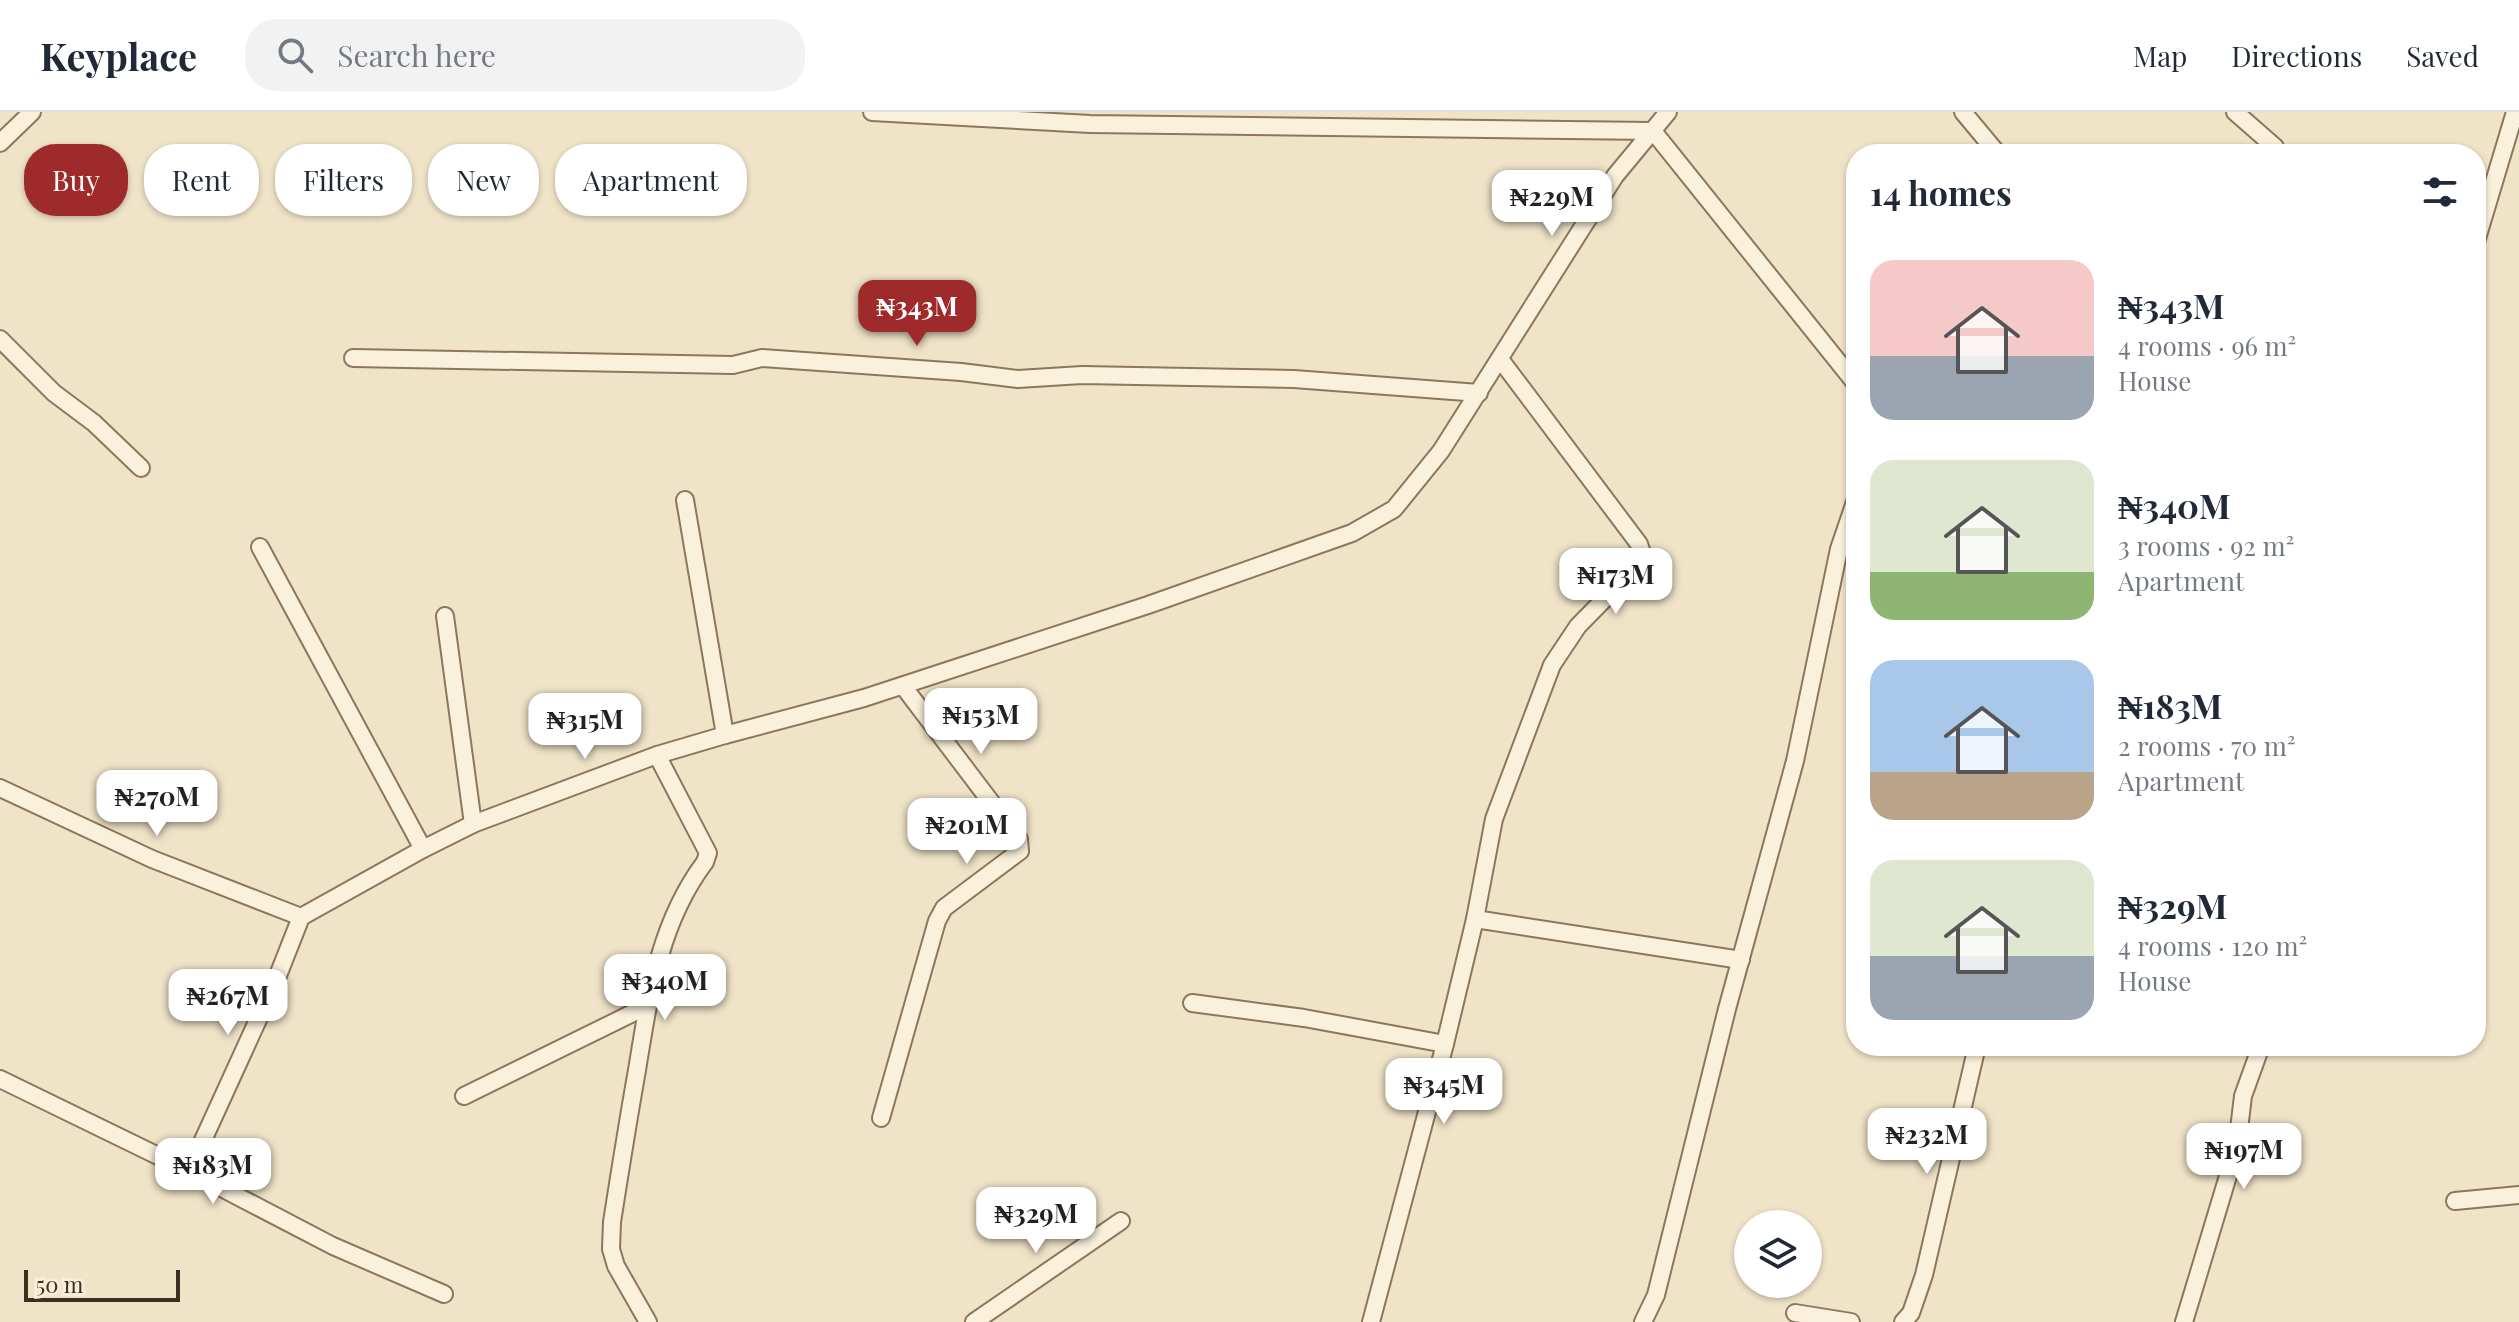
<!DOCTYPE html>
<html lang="en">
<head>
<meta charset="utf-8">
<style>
  body { margin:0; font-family:"Playfair Display",serif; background:#f2f2f3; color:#1f2937; height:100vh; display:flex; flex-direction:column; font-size:30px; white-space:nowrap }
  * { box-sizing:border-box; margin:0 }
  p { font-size:26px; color:#747a83 }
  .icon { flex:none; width:44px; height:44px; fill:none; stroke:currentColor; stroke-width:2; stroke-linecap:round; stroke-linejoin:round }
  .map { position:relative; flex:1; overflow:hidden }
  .details { position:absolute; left:1846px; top:32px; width:640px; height:912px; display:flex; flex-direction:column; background:#fff; border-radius:32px; box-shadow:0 2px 6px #0004 }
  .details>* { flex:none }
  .top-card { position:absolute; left:24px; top:32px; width:760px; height:72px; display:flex; gap:16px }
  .tools { position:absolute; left:1734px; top:1098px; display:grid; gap:16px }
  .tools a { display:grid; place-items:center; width:88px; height:88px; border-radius:50%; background:#fff; box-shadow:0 2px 6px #0004; font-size:40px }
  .scale { position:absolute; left:24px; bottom:20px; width:156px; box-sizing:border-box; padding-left:8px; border:4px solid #3d2e20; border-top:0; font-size:22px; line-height:28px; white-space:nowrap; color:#3d2e20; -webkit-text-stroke:6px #f7eed8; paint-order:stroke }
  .price { position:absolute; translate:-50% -68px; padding:0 18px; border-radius:16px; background:#fff; color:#222; font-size:26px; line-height:52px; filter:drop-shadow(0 2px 4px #0008) }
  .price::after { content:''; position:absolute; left:50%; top:48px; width:24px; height:18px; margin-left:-12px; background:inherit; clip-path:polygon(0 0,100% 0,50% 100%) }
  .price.selected { background:#9e2a2b; color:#fff }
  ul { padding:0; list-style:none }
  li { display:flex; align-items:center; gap:24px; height:200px; padding:0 24px }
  li span { display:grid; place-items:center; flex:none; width:224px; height:160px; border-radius:24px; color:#555 }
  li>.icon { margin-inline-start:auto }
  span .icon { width:96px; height:96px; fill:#fffc; stroke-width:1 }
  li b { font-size:34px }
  h2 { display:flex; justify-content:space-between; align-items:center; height:96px; padding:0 24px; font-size:34px }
  .chip { padding:0 28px; border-radius:32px; background:#fff; box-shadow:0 2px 6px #0004; font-size:28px; line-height:72px }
  .chip.selected { background:#9e2a2b; color:#fff }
  header { display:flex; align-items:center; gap:48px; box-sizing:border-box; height:112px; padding:0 40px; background:#fff; border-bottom:2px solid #e0e1e3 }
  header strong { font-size:38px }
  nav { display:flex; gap:44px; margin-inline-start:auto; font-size:28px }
  .search { width:560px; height:72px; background:#f2f2f3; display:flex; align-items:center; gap:20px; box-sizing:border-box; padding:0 28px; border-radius:32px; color:#747a83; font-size:30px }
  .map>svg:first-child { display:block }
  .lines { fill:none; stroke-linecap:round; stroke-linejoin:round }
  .minor-casing { stroke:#8d765c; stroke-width:20 }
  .minor { stroke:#faf1dc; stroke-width:16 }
</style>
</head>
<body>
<header>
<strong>Keyplace</strong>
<div class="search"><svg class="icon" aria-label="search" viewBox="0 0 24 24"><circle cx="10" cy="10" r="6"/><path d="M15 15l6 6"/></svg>Search here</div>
<nav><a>Map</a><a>Directions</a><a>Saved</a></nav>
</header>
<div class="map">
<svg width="2519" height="1210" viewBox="0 0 2519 1210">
  <rect width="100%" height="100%" fill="#f0e4c8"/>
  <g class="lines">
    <g class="minor-casing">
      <g id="minor">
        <path d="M872,0L1090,12L1653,19L1856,272"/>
        <path d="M1963,0L1998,42"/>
        <path d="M2235,0L2275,35V42"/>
        <path d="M0,31L32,0"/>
        <path d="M2476,130L2515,0"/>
        <path d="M0,227L54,281L94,311L141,356"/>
        <path d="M353,246L733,253L762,246L961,260L1018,267L1082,263L1294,267L1479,281"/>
        <path d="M685,388L725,623"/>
        <path d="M260,435L423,737"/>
        <path d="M445,504L473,712"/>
        <path d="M0,676L152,747L301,805"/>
        <path d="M1475,807L1741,848"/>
        <path d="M1192,891L1304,906L1445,932"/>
        <path d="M0,967L189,1059L333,1134L444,1182"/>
        <path d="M464,984L647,894"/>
        <path d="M881,1006L937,809L944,796L1020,739L1019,727L903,574"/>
        <path d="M189,1059L277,866L301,805L423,737L473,712L657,643L725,623L864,586L1148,493L1352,421L1394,397L1441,339L1615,64L1668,0"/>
        <path d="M2455,1089L2519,1083"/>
        <path d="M1795,1201L1851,1210"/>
        <path d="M648,1210L616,1154L611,1137L612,1110C620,1059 628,1009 637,958C649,885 659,811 705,750L708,741L657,643"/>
        <path d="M974,1210L1121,1109"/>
        <path d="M1371,1210L1445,932L1475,807L1494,707L1552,553L1578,514L1641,450L1642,441L1639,432L1500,247"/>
        <path d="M1643,1210L1656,1183L1727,897L1795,649L1839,437L1856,387"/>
        <path d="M1903,1210L1911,1201L1924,1163L1977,934"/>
        <path d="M2184,1210L2237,1034L2243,984L2261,934"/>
      </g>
    </g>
    <use href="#minor" class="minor"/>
  </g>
</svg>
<div class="tools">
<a><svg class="icon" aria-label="layers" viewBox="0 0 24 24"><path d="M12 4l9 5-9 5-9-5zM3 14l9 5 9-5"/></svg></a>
</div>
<div class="scale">50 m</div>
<b class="price" style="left:1552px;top:126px">₦229M</b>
<b class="price selected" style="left:917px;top:236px">₦343M</b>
<b class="price" style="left:1616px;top:504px">₦173M</b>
<b class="price" style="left:981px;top:644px">₦153M</b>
<b class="price" style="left:585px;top:649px">₦315M</b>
<b class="price" style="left:157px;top:726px">₦270M</b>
<b class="price" style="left:967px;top:754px">₦201M</b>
<b class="price" style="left:665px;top:910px">₦340M</b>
<b class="price" style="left:228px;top:925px">₦267M</b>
<b class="price" style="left:1444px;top:1014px">₦345M</b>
<b class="price" style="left:1927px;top:1064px">₦232M</b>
<b class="price" style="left:2244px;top:1079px">₦197M</b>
<b class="price" style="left:213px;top:1094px">₦183M</b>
<b class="price" style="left:1036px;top:1143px">₦329M</b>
<div class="top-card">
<a class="chip selected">Buy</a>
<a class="chip">Rent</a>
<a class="chip">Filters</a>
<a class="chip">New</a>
<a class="chip">Apartment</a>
</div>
<section class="details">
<h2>14 homes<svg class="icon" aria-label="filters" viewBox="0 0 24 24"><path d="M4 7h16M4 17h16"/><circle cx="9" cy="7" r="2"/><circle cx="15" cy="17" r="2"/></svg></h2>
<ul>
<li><span style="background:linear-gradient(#f6c9c9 60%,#9aa5b1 0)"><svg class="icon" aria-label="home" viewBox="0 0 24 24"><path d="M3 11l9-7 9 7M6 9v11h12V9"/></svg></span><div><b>₦343M</b><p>4 rooms · 96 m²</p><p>House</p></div></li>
<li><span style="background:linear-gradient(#dfe7d0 70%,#8fb573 0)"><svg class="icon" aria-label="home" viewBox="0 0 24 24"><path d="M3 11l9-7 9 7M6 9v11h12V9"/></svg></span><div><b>₦340M</b><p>3 rooms · 92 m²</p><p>Apartment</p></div></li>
<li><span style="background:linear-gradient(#a9c7e8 70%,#b9a48a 0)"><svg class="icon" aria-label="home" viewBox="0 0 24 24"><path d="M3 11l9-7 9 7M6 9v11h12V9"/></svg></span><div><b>₦183M</b><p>2 rooms · 70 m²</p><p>Apartment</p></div></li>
<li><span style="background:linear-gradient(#dfe7d0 60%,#9aa5b1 0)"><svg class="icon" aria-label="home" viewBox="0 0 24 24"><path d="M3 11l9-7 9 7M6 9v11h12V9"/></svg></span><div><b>₦329M</b><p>4 rooms · 120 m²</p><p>House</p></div></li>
</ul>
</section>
</div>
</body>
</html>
